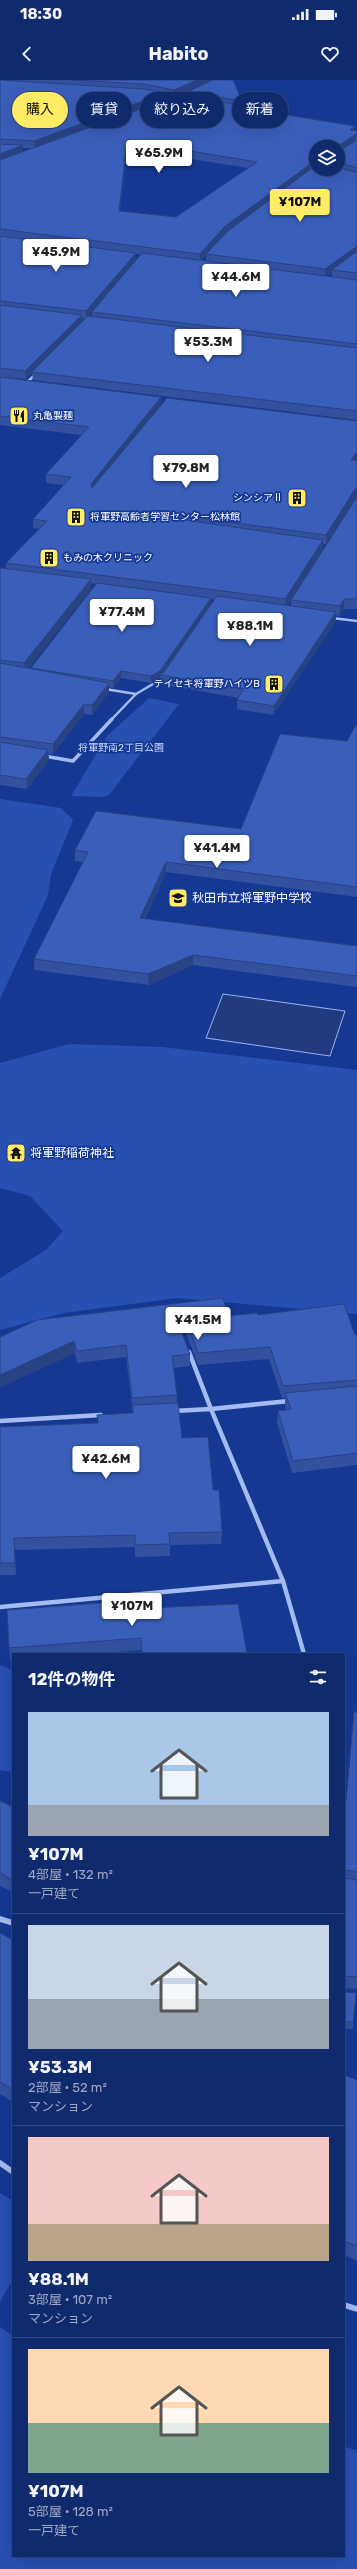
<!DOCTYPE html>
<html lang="ja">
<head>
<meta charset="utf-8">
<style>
  body { margin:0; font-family:Rubik,"Noto Sans JP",sans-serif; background:#193273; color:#f1f3f6; height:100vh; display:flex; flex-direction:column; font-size:15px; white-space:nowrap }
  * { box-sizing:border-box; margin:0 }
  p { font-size:13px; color:#9ca7c2 }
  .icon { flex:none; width:22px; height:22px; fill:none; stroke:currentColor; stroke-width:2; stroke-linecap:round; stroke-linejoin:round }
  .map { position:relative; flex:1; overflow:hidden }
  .details { position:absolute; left:12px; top:1573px; width:333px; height:904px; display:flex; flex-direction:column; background:#102a6e; border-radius:0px; box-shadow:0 4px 16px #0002,0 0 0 1px #304681 }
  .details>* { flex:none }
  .top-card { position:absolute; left:12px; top:12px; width:333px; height:36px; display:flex; gap:8px }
  .tools { position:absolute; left:309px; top:60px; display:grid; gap:8px }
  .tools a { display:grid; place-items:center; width:36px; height:36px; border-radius:50%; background:#102a6e; box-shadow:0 4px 16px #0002,0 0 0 1px #304681; font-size:20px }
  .price { position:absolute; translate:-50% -34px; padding:0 9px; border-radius:4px; background:#fff; color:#222; font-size:13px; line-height:26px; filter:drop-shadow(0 1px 2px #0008) }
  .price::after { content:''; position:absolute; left:50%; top:24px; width:12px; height:9px; margin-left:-6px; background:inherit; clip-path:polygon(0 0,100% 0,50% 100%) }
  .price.on { background:#ffeb64; color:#111 }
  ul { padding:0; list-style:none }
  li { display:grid; align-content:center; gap:8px; height:212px; padding:0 16px }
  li+li { border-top:1px solid #304681 }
  li span { display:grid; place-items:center; height:124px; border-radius:0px; color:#555 }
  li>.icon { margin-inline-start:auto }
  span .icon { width:72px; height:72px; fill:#fffc; stroke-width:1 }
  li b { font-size:17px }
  h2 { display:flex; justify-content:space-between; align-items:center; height:48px; padding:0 16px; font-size:17px }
  .pill { padding:0 14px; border-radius:18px; background:#102a6e; box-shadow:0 4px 16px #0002,0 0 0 1px #304681; font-size:14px; line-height:36px }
  .pill.on { background:#ffeb64; color:#111 }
  .status { display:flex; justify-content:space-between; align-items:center; height:28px; padding:0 20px; background:#102a6e; direction:ltr }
  .status svg { height:11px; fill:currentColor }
  header { display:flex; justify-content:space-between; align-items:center; height:52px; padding:0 16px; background:#102a6e; font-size:18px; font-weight:700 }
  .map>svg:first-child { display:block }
  .green { fill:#2850b2 }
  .water { fill:#223b80; stroke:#97b3f4 }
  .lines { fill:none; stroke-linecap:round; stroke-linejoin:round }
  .street-far4 { stroke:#a4bbf1; stroke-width:2 }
  .street-far3 { stroke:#a4bbf1; stroke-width:2.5 }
  .street-far2 { stroke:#a4bbf1; stroke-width:3.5 }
  .street-far1 { stroke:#a4bbf1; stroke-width:4.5 }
  .street { stroke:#a4bbf1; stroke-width:5.5 }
  .wall { fill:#3252a0; fill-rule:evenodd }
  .shaded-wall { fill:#294282 }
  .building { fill:#3a5fba; stroke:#294282; fill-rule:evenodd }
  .labels { text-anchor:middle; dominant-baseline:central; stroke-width:3.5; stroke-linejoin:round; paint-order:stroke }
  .far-poi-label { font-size:10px; fill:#fff; stroke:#153893; text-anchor:start }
  .far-park-label { font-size:10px; fill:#ccdafc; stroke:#153893 }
  .poi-label { font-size:12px; fill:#fff; stroke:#153893; text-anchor:start }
</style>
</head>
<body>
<div class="status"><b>18:30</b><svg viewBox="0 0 49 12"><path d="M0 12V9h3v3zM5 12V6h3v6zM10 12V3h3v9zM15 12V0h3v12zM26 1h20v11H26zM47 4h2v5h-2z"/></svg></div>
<header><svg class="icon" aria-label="back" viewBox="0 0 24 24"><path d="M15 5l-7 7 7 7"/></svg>Habito<svg class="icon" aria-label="heart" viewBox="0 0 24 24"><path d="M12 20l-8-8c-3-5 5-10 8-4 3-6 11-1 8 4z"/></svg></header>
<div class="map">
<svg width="357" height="2489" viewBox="0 0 357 2489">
  <rect width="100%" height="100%" fill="#153893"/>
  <g class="green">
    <path d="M149,618L179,624L109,715L104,717L71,716L107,656Z"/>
    <path d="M0,719L61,728L73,740L51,794L48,815L0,919Z"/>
    <path d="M69,964L162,967L357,990V1234L177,1218L64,1233L0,1250V1198L46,1170L63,1151L30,1116L0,1108V983Z"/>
    <path d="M0,1585L13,1590V1692L0,1690Z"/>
    <path d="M0,2113L13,2121V2199L0,2222Z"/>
    <path d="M0,2247L13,2256V2476H344V2366L357,2371V2489H0Z"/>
  </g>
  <path class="water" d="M223,914L345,931L330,976L206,958Z"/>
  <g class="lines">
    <g class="street-far4">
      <path d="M160,16L177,18"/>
      <path d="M243,30L287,38"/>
    </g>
    <g class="street-far3">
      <path d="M25,304L36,294"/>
      <path d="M332,538L357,541"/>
      <path d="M105,609L136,614"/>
      <path d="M111,640L136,614L163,598"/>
    </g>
    <path class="street-far2" d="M44,676L73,681L112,639"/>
    <g class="street-far1">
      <path d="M189,1272L211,1329L289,1321"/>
      <path d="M174,1331L211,1329L283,1501L304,1574"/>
      <path d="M0,1341L101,1335"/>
      <path d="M0,1527L283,1501"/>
    </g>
    <g class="street">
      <path d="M0,1839L13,1843"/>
      <path d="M0,2083L13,2092"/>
      <path d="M344,2225L357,2229"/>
    </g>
  </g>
  <g class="wall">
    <path d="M0,0H233L242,21V26L247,32L357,51V340L33,300L32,293L26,299L0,297ZM208,2L187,12V17L165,20V15L174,17ZM316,67H338V89H316ZM23,68H33L23,72ZM172,76L248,88L176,137L120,131L126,77L164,82ZM136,174H141L136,180ZM206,175V181H201ZM332,192V197L327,196ZM92,232V237L89,236ZM82,239H85L82,242Z"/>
    <path d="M0,297L161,317V325L357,381V529H344L339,536L336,535V541L273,635L237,629V620L239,618L160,604V598L151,603L121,598L113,608L109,607V612L92,635L84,634L53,674H48L49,680L27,709L0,705V488H6V483L39,449L33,448V439L64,405L46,403V394L82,355L0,345ZM356,418L291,520V526H287L323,469V464H326L355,419ZM91,503L97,504L31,588V589L28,588L91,509ZM211,519L215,520L164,593L211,525Z"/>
    <path d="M357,643V817L166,792L145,839L357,866V907L193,885L149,905L34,890V879L83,782L75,781V770L241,749L347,661Z"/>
    <path d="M223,1218L228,1236L258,1235L355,1255H357V1385L292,1393L277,1343L278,1331L286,1330L285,1325V1318H282L269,1279L198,1285L182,1242L178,1239L177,1240L190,1274V1286L173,1288L177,1315V1323L182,1358L213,1410L222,1452L221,1464L170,1465V1476L135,1477V1467L15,1470L16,1495H0V1344V1347L98,1343L97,1335L133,1333L126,1277L77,1283L75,1273L0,1307V1337V1257Z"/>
    <path d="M128,1529L247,1574H141V1570L91,1574H13V1580H10L7,1530Z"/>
    <path d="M357,1632V1909L344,1908V1730L345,1731Z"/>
    <path d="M0,1721L13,1727V1812L0,1806Z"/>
    <path d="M0,1853L13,1860V2022L0,2014Z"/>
    <path d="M344,1912L356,1913L353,1949H344Z"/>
    <path d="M344,1995L357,2000V2181L344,2175Z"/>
  </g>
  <g class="shaded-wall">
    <path d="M197,0H214L174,17V10Z"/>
    <path d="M165,13V20L35,68L34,61Z"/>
    <path d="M355,46V54L350,50Z"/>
    <path d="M356,54V62L338,73V67H337V66Z"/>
    <path d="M23,65V73L0,81V74Z"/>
    <path d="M172,68V76L164,82V74Z"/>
    <path d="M126,69V77L119,139V131Z"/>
    <path d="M316,80V87L224,155L200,182V174L224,147Z"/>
    <path d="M357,166V174L332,190V192L325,197V189Z"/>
    <path d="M136,173V181L86,239V231Z"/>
    <path d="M82,235V244L32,292V293L26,299L25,291Z"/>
    <path d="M161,317V326L91,413V404Z"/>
    <path d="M357,372V380L351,389V380Z"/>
    <path d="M355,409H357V418L355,419L326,464V455Z"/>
    <path d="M323,460V469L285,529V519Z"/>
    <path d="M91,499V509L25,593L24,583Z"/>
    <path d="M211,518V525L162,595H160V598L151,603V596Z"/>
    <path d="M344,519V529L339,536L340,526Z"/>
    <path d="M336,532V541L273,635L274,626Z"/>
    <path d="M121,591V598L113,608V601Z"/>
    <path d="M109,603V612L92,635V625Z"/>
    <path d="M84,624V634L53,674V664Z"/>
    <path d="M48,670L49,680L27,709L26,699Z"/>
    <path d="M166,782V792L140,848V838Z"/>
    <path d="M193,875V885L149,905L148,894Z"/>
    <path d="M178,1227V1239L174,1244V1233Z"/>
    <path d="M74,1261L75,1273L0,1307V1337V1295Z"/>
    <path d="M14,1458L15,1470L16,1495L15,1483Z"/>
    <path d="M346,1790L345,1802H344V1791Z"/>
  </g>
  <g class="building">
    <path d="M0,0L143,9L165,13L34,61L0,59Z"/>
    <path d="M72,0H197L174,10L143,4Z"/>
    <path d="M213,0H233L242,21L187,12Z"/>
    <path d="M179,15L245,26L247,32L281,38L287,35L355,46L350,50L357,51V55L356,54L337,67H316V80L224,147L200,174L0,149V80ZM172,68L257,82L176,137L119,131L126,69L164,74Z"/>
    <path d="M357,60V88L338,82V70L339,71Z"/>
    <path d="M0,64L23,65L0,74Z"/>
    <path d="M316,85V89H338V87L357,93V166L325,189L206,174L228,151Z"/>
    <path d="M0,156L136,173L86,231L0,221Z"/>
    <path d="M357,171V193L332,190Z"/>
    <path d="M142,173L357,200V264L92,232Z"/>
    <path d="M0,225L82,235L25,291L0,288Z"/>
    <path d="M88,236L357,268V331L32,292Z"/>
    <path d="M0,297L161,317L91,404L92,408L167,318L357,341V372L351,380L357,381V409H355L326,455L176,435L178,439L323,460L285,519L6,483L47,441L33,439L71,397L46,394L89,347L0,336Z"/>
    <path d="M357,417V519H344L340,526L291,520Z"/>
    <path d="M0,488H1L91,499L24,583L0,580Z"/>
    <path d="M97,503L211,518L160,591L151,596L121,591L113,601L31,588Z"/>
    <path d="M217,516L336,532L274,626L237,620L244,609L160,595L164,592Z"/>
    <path d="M0,583L109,603L92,625L84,624L53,664L0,657Z"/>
    <path d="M357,643V807L166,782L140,838L357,866V896L193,875L148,894L34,879L88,772L75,770L96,731L241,749L280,654L347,661Z"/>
    <path d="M0,662L48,670L26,699L0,695Z"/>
    <path d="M223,1218L228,1236L257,1233L258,1235L344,1224L355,1255H357V1300L283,1306L270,1267L198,1273L182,1230L178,1227L174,1233L190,1274L172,1276L177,1315L132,1318L126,1265L77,1271L74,1261L0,1295V1257L37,1240Z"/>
    <path d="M357,1306V1373L293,1381L278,1331L291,1329L285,1313Z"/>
    <path d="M178,1323L182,1358L208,1357L213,1410H219L222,1452L169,1453L170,1464L135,1465V1455L14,1458L15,1483H0V1347L98,1343L97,1335L133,1333V1325Z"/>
    <path d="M127,1521L128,1529L238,1524L247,1574H142L141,1558L9,1568L7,1530Z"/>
    <path d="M354,1632H357V1792L346,1790L344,1791V1730L345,1731Z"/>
    <path d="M0,1721L13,1727V1800L0,1793Z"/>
    <path d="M344,1798L357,1800V1897L344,1896Z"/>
    <path d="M0,1853L13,1860V2010L0,2002Z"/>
    <path d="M344,1912L356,1913L353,1942L344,1941Z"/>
    <path d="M344,1995L357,2000V2166L344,2161Z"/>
  </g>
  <defs>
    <g id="restaurant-square" transform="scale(1)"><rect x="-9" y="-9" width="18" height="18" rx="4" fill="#ffeb64" stroke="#153893"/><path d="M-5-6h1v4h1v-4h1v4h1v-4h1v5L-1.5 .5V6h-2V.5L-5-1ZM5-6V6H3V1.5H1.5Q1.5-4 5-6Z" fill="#111"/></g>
    <g id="building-square" transform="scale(1)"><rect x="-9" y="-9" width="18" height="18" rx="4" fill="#ffeb64" stroke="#153893"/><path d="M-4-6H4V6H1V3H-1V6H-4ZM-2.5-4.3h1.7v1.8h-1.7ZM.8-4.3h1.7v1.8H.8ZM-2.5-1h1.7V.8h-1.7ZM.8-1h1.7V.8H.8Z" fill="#111"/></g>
    <g id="school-square" transform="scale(1)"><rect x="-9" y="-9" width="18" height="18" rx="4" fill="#ffeb64" stroke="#153893"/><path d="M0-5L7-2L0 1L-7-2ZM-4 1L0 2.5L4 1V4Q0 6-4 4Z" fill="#111"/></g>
    <g id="temple-square" transform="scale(1)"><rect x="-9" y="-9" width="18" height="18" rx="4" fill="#ffeb64" stroke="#153893"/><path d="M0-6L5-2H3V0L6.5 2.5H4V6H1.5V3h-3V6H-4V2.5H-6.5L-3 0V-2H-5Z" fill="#111"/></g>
  </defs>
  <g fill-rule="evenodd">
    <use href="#restaurant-square" x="19" y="336"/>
    <use href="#building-square" x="297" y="418"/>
    <use href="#building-square" x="76" y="437"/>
    <use href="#building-square" x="49" y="478"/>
    <use href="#building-square" x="274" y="604"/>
    <use href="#school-square" x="178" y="818"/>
    <use href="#temple-square" x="16" y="1073"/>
  </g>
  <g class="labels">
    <g class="far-poi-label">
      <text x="33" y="336">丸亀製麺</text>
      <text x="283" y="418" text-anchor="end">シンシアⅡ</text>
      <text x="90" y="437">将軍野高齢者学習センター松林館</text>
      <text x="63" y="478">もみの木クリニック</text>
      <text x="260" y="604" text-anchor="end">テイセキ将軍野ハイツB</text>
    </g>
    <g class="far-park-label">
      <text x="121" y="668">将軍野南2丁目公園</text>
    </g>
    <g class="poi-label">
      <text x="192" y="818">秋田市立将軍野中学校</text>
      <text x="30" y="1073">将軍野稲荷神社</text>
    </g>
  </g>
</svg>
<div class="tools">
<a><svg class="icon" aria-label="layers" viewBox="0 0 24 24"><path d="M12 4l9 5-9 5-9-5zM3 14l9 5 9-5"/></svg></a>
</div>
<b class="price" style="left:159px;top:94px">¥65.9M</b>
<b class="price on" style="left:300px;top:143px">¥107M</b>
<b class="price" style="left:56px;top:193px">¥45.9M</b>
<b class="price" style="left:236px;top:218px">¥44.6M</b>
<b class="price" style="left:208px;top:283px">¥53.3M</b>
<b class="price" style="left:186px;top:409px">¥79.8M</b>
<b class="price" style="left:122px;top:553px">¥77.4M</b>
<b class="price" style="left:250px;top:567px">¥88.1M</b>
<b class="price" style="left:217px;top:789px">¥41.4M</b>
<b class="price" style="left:198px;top:1261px">¥41.5M</b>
<b class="price" style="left:106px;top:1400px">¥42.6M</b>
<b class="price" style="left:132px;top:1547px">¥107M</b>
<div class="top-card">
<a class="pill on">購入</a>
<a class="pill">賃貸</a>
<a class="pill">絞り込み</a>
<a class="pill">新着</a>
</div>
<section class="details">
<h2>12件の物件<svg class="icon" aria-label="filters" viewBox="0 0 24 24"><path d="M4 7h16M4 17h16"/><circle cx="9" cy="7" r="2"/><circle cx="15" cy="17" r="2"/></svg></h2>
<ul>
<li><span style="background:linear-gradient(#a9c7e8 75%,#9aa5b1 0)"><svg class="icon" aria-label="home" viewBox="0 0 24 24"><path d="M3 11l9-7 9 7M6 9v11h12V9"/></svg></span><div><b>¥107M</b><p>4部屋 · 132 m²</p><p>一戸建て</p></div></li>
<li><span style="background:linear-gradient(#c9d6e8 60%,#9aa5b1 0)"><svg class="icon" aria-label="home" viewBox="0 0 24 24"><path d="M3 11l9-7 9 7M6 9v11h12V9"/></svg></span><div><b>¥53.3M</b><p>2部屋 · 52 m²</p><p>マンション</p></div></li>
<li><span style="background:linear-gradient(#f6c9c9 70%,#b9a48a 0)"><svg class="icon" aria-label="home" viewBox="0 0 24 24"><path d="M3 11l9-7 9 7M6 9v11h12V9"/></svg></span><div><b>¥88.1M</b><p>3部屋 · 107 m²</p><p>マンション</p></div></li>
<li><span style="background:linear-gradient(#ffd9b3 60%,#7fa58c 0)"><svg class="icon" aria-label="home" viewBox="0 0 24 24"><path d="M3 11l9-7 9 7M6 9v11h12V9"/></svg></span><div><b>¥107M</b><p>5部屋 · 128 m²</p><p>一戸建て</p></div></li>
</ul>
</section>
</div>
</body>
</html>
